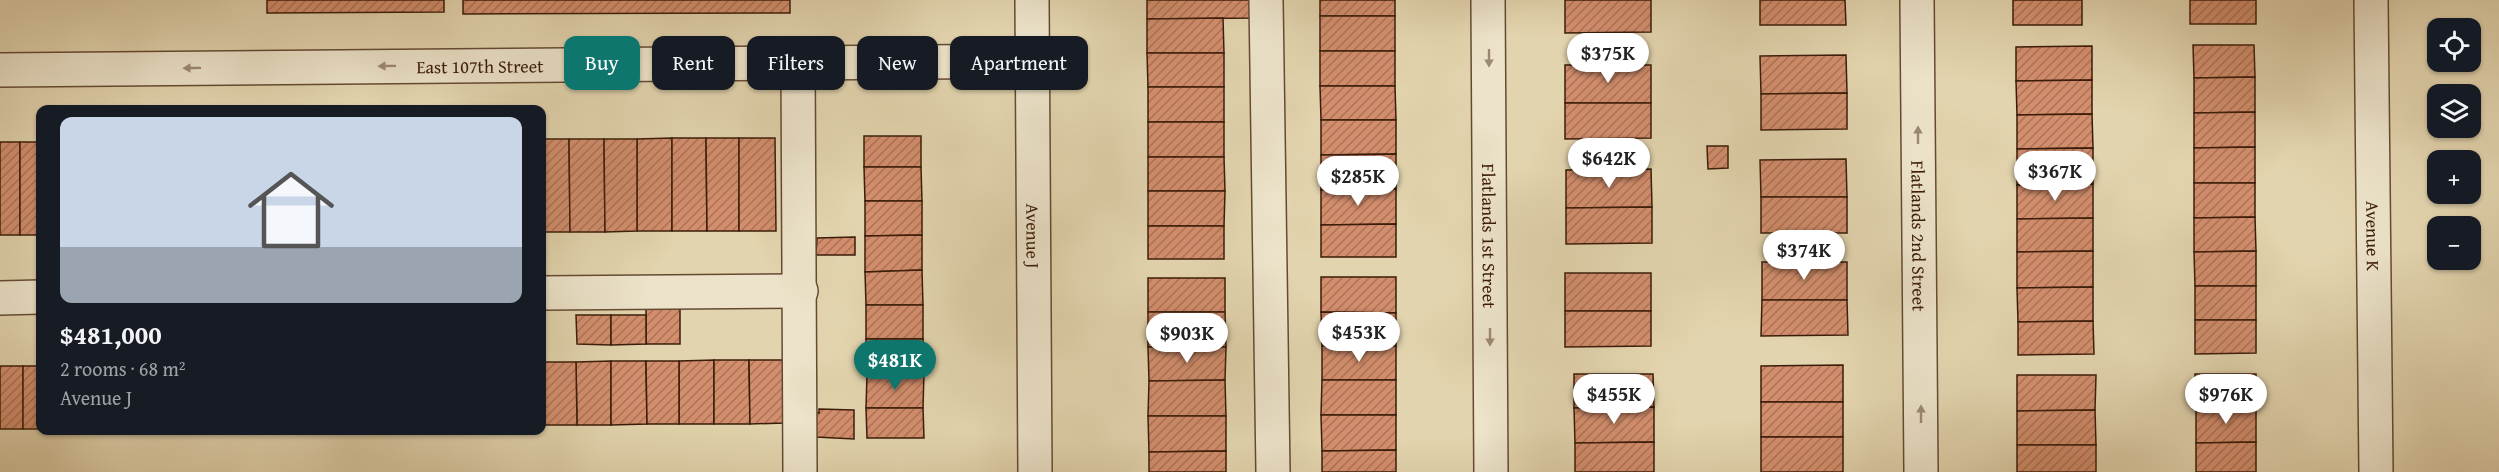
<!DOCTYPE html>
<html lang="en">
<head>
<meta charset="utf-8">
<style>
  body { margin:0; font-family:"Gentium Book Plus",serif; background:#242831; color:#f1f3f6; height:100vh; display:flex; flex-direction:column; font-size:22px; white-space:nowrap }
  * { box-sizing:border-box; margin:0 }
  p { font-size:20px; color:#9ea1a6 }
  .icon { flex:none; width:33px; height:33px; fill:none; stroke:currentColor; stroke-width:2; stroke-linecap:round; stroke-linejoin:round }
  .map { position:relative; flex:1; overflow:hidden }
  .drawer { position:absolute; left:36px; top:105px; width:510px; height:330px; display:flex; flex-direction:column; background:#171b24; border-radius:12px; box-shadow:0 2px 4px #0004 }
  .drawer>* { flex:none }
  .top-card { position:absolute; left:564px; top:36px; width:570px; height:54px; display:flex; gap:12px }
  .controls { position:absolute; left:2427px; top:18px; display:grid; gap:12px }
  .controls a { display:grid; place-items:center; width:54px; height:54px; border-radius:12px; background:#171b24; box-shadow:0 2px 4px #0004; font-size:30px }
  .price { position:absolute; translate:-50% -51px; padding:0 14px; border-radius:21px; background:#fff; color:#222; font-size:20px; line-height:39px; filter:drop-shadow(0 2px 3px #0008) }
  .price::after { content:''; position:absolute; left:50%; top:36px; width:18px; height:14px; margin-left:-9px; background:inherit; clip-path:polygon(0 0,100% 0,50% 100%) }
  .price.active { background:#0f766e; color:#fff }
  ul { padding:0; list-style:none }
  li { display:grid; align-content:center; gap:12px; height:318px; padding:0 24px }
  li+li { border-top:2px solid #363941 }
  li span { display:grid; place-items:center; height:186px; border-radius:12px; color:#555 }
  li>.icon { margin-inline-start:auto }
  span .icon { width:108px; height:108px; fill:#fffc; stroke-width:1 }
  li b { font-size:26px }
  .pill { padding:0 21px; border-radius:12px; background:#171b24; box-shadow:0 2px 4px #0004; font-size:21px; line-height:54px }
  .pill.active { background:#0f766e; color:#fff }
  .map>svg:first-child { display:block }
  .building { fill:url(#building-hatch); stroke:#3b1c09; stroke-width:1.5 }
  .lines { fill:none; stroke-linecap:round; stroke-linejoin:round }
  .minor-casing { stroke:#654a32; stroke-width:36 }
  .minor { stroke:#ece3ca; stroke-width:33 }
  .oneway { fill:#9c8973 }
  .labels { text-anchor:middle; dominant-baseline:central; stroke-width:5; stroke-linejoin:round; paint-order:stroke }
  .street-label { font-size:18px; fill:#3b1c09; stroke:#ece3ca }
</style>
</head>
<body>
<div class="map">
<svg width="2499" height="472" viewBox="0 0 2499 472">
  <defs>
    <pattern id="building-hatch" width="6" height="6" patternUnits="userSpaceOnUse" patternTransform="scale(1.5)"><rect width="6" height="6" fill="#d38e6d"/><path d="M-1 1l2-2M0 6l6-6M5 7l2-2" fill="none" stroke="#ac7358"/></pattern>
  </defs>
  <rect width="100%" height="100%" fill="#e2d4ae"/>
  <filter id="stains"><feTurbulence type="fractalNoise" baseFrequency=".00333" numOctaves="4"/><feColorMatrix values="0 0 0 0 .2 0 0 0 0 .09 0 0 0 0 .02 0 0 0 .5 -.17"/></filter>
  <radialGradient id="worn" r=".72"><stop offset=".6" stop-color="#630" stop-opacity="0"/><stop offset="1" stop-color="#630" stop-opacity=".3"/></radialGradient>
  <g class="building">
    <path d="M267,0H444V12L267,13Z"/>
    <path d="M463,0H790V13L463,14Z"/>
    <path d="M1147,0H1258V18L1147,19Z"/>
    <rect x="1320" y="0" width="75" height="16"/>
    <path d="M1565,0H1651V32L1565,33Z"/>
    <path d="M1760,0H1845L1846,25H1760Z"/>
    <rect x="2013" y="0" width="69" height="25"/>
    <rect x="2190" y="0" width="66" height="24"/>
    <rect x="1320" y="16" width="75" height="35"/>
    <path d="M1223,18L1224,53H1147V19Z"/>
    <path d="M2193,45H2254L2255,77L2194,78Z"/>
    <path d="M2092,46V80L2016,81V47Z"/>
    <rect x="1320" y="51" width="75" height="35"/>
    <path d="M1147,53H1224V87H1148Z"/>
    <path d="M1846,55L1847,93L1761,94L1760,56Z"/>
    <rect x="1565" y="65" width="86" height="38"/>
    <path d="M2255,77V112L2194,113V78Z"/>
    <path d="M2092,80V114L2017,115L2016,81Z"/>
    <path d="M1320,86H1395L1396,120H1321Z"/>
    <rect x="1148" y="87" width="76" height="35"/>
    <path d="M1847,93V129L1761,130V94Z"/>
    <path d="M1565,103H1651V138L1565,139Z"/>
    <path d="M2255,112V147L2194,148V113Z"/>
    <path d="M2092,114L2093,148L2017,149V115Z"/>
    <path d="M1321,120H1396V154L1321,155Z"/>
    <rect x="1148" y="122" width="76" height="35"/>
    <rect x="864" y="136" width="57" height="31"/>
    <path d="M672,138V231H637V139Z"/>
    <path d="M672,138H706L707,231H672Z"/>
    <path d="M706,138H739V231H707Z"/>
    <path d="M739,138H775L776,231H739Z"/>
    <path d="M542,139H569L570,232H542Z"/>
    <path d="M569,139H604L605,232H570Z"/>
    <path d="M604,139H637V231L605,232Z"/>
    <rect x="0" y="142" width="20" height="93"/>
    <rect x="20" y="142" width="20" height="93"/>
    <path d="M1707,146H1728V168L1708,169Z"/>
    <path d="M2255,147V183H2194V148Z"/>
    <path d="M2093,148V184L2017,185V149Z"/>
    <path d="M1396,154V189L1321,190V155Z"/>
    <path d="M1148,157H1224L1225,191H1148Z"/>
    <path d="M1846,159L1847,197H1761L1760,160Z"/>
    <path d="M864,167H921L922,201H865Z"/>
    <path d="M1651,169L1652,207L1566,208V170Z"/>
    <path d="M2194,183H2255V217L2194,218Z"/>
    <path d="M2093,184V218L2017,219V185Z"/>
    <path d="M1396,189V224L1321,225V190Z"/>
    <path d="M1148,191H1225L1224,226H1148Z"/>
    <rect x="1761" y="197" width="86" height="36"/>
    <path d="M865,201H922V235L865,236Z"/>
    <path d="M1652,207V243L1566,244V208Z"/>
    <path d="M2255,217L2256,251L2194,252V218Z"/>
    <path d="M2093,218V251L2017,252V219Z"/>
    <path d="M1396,224V257H1321V225Z"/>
    <rect x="1148" y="226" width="76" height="33"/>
    <path d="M922,235V270L865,272V236Z"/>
    <path d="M855,237V255H816L817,238Z"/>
    <path d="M2093,251V287L2017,288V252Z"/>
    <path d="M2256,251V286H2195L2194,252Z"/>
    <rect x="1762" y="262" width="85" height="38"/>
    <path d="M922,270L923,305H866L865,272Z"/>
    <rect x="1565" y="273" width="86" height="38"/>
    <path d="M1321,277H1396V313L1321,312Z"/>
    <rect x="1148" y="278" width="77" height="34"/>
    <rect x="2195" y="286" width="61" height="34"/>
    <path d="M2093,287V321L2018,322L2017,288Z"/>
    <path d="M1762,300H1847L1848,335L1761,336Z"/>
    <rect x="866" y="305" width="57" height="34"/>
    <rect x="646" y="309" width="34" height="35"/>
    <path d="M1565,311H1651V346L1565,347Z"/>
    <path d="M1148,312H1225L1226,347H1148Z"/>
    <path d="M1321,312L1396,313V346H1322Z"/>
    <path d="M576,315H611V345L577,344Z"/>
    <path d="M611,315H646V344L611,345Z"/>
    <path d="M2195,320H2256V353L2195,354Z"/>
    <path d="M2093,321L2094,354L2018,355V322Z"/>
    <path d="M866,339H923L924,373L867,374Z"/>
    <rect x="1322" y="346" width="74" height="34"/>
    <path d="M1148,347H1226L1225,380L1149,381Z"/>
    <path d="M714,360V424H679V361Z"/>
    <path d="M714,360H749L750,424H714Z"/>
    <path d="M749,360H784V423L750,424Z"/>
    <path d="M611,361V425H577L576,362Z"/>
    <path d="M611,361H646L647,424L611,425Z"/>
    <path d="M646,361H679V424H647Z"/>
    <path d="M542,362H576L577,425H542Z"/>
    <path d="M1843,365V402H1761V366Z"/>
    <rect x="0" y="366" width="23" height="63"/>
    <rect x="23" y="366" width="17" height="63"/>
    <path d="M924,373L923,408H866L867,374Z"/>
    <path d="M1574,374H1653L1654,407L1574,408Z"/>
    <path d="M2195,374H2256V408H2196Z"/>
    <path d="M2017,375H2096L2095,410L2017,411Z"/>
    <path d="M1225,380L1226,416H1148L1149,381Z"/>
    <path d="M1322,380H1396V415H1321Z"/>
    <rect x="1761" y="402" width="82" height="35"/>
    <path d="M1654,407V442L1575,443L1574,408Z"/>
    <path d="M866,408H923L924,438H867Z"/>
    <path d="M2196,408H2256V442L2196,443Z"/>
    <path d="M819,409L854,410V439L816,437V413H819Z"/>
    <path d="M2095,410L2096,445H2017V411Z"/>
    <path d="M1321,415H1396V450L1322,451Z"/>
    <path d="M1148,416H1226V451L1149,452Z"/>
    <rect x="1761" y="437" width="82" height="35"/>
    <path d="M1654,442V472H1575V443Z"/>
    <path d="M2256,442V472H2196V443Z"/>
    <rect x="2017" y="445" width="79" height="27"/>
    <path d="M1396,450V472H1322V451Z"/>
    <path d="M1226,451V472H1149V452Z"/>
  </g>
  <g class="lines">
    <g class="minor-casing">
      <g id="minor">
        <path id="s1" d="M1032,0L1035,472"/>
        <path d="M1266,0L1273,472"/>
        <path id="s2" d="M1488,0L1491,472"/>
        <path id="s3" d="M1917,0L1921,472"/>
        <path id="s4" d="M2371,0L2376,472"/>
        <path d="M798,62L800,472"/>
        <path id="s5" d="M0,70L1033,61"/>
        <path d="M542,293L801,291"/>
        <path d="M0,298L40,297"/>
      </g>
    </g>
    <use href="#minor" class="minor"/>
  </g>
  <defs><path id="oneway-solid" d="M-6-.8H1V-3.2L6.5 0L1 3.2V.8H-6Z" transform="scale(1.5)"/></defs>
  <g class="oneway">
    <use href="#oneway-solid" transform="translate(1489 58) rotate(90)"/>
    <use href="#oneway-solid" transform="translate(387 66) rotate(179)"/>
    <use href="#oneway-solid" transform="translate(192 68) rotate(179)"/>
    <use href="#oneway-solid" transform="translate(1918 135) rotate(-90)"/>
    <use href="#oneway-solid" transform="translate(1490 337) rotate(90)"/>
    <use href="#oneway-solid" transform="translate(1921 414) rotate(-90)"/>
  </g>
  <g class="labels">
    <g class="street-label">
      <text stroke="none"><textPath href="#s5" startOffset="480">East 107th Street</textPath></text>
      <text stroke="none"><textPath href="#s1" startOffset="236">Avenue J</textPath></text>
      <text stroke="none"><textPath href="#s2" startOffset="236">Flatlands 1st Street</textPath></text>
      <text stroke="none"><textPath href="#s3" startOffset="236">Flatlands 2nd Street</textPath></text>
      <text stroke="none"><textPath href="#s4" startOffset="236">Avenue K</textPath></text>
    </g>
  </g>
  <rect width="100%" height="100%" filter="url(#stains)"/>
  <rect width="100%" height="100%" fill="url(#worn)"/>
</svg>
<div class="controls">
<a><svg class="icon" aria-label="locate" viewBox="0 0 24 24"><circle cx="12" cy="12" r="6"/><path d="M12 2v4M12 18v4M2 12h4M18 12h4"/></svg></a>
<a><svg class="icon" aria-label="layers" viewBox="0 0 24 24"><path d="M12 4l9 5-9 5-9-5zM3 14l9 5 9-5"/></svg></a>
<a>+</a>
<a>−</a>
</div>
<b class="price" style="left:1608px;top:84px">$375K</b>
<b class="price" style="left:1609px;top:189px">$642K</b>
<b class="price" style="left:2055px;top:202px">$367K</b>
<b class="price" style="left:1358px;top:207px">$285K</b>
<b class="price" style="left:1804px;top:281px">$374K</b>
<b class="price" style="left:1359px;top:363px">$453K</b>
<b class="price" style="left:1187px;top:364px">$903K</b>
<b class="price active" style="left:895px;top:391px">$481K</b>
<b class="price" style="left:1614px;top:425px">$455K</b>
<b class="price" style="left:2226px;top:425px">$976K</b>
<div class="top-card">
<a class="pill active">Buy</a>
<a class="pill">Rent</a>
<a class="pill">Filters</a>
<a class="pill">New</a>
<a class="pill">Apartment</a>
</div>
<section class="drawer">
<ul>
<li><span style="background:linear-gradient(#c9d6e8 70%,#9aa5b1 0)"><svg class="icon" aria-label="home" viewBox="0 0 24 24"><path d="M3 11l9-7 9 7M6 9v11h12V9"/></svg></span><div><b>$481,000</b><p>2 rooms · 68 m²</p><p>Avenue J</p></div></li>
</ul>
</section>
</div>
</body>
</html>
